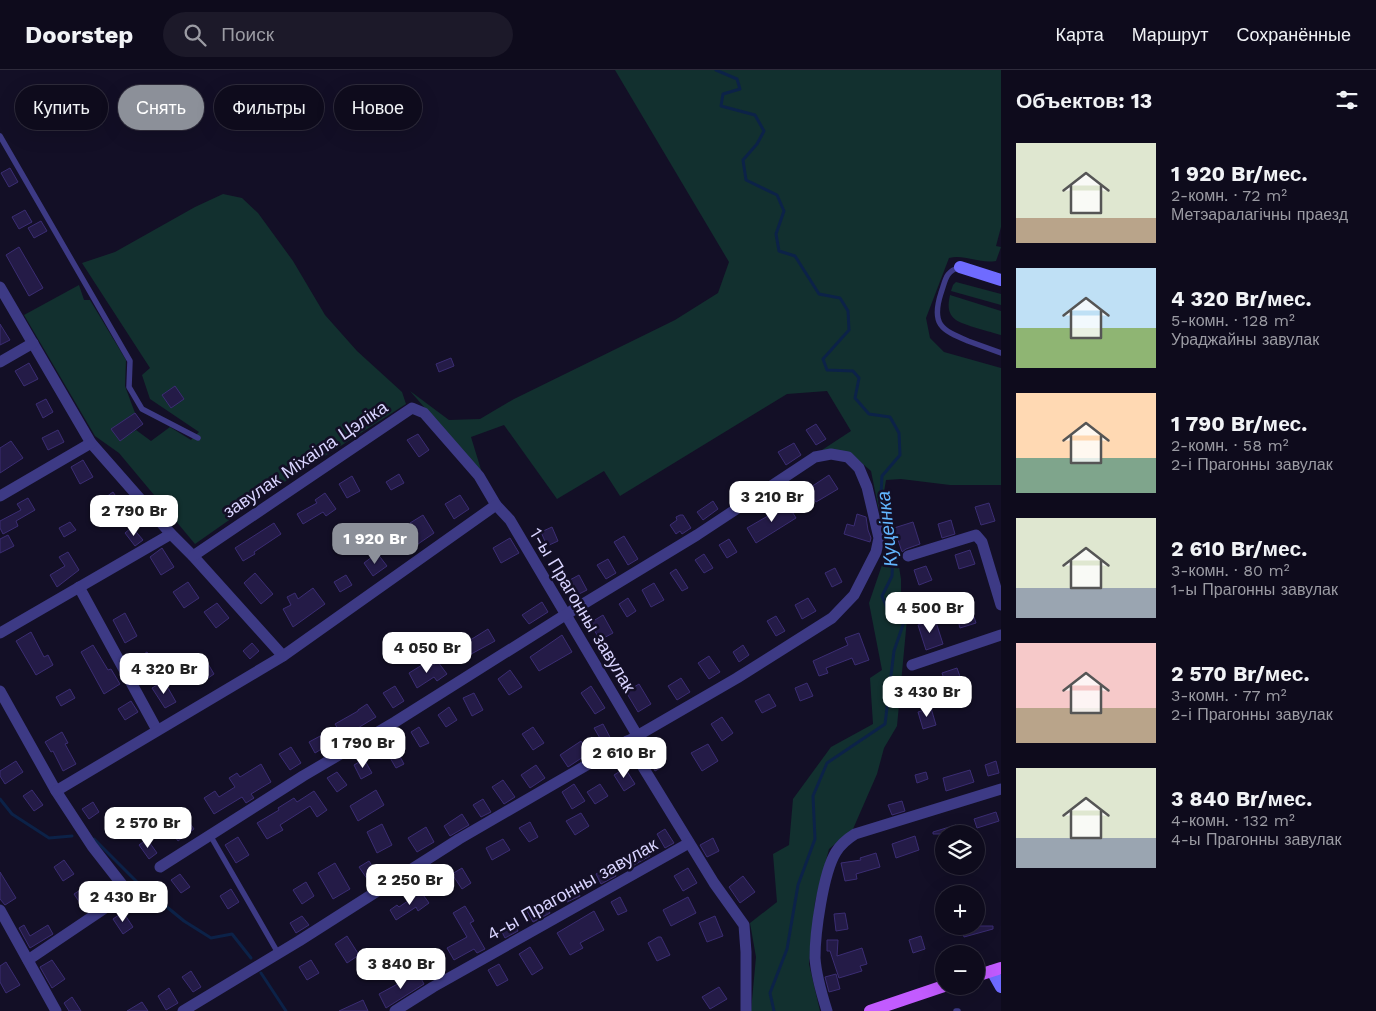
<!DOCTYPE html>
<html lang="ru">
<head>
<meta charset="utf-8">
<style>
  body { margin:0; font-family:"Work Sans",sans-serif; background:#1c1929; color:#f1f3f6; height:100vh; display:flex; flex-direction:column; font-size:19px; white-space:nowrap }
  * { box-sizing:border-box; margin:0 }
  p { font-size:16px; color:#9b9ba3 }
  .icon { flex:none; width:28px; height:28px; fill:none; stroke:currentColor; stroke-width:2; stroke-linecap:round; stroke-linejoin:round }
  .map { position:relative; flex:1; overflow:hidden }
  .side { display:flex; flex-direction:column; background:#0e0b1c; width:375px }
  .side>* { flex:none }
  .guide { position:absolute; left:15px; top:15px; width:475px; height:45px; display:flex; gap:10px }
  .buttons { position:absolute; left:935px; top:755px; display:grid; gap:10px }
  .buttons a { display:grid; place-items:center; width:50px; height:50px; border-radius:50%; background:#0e0b1c; box-shadow:0 5px 20px #0002,0 0 0 1px #2e2b3b; font-size:25px }
  .price { position:absolute; translate:-50% -42px; padding:0 11px; border-radius:10px; background:#fff; color:#222; font-size:16px; line-height:32px; filter:drop-shadow(0 1px 2px #0008) }
  .price::after { content:''; position:absolute; left:50%; top:30px; width:15px; height:11px; margin-left:-8px; background:inherit; clip-path:polygon(0 0,100% 0,50% 100%) }
  .price.on { background:#8c9099; color:#fff }
  ul { padding:0; list-style:none }
  li { display:flex; align-items:center; gap:15px; height:125px; padding:0 15px }
  li span { display:grid; place-items:center; flex:none; width:140px; height:100px; border-radius:0px; color:#555 }
  li>.icon { margin-inline-start:auto }
  span .icon { width:60px; height:60px; fill:#fffc; stroke-width:1 }
  li b { font-size:21px }
  h2 { display:flex; justify-content:space-between; align-items:center; height:60px; padding:0 15px; font-size:21px }
  .chip { padding:0 18px; border-radius:22px; background:#0e0b1c; box-shadow:0 5px 20px #0002,0 0 0 1px #2e2b3b; font-size:18px; line-height:45px }
  .chip.on { background:#8c9099; color:#fff }
  header { display:flex; align-items:center; gap:30px; box-sizing:border-box; height:70px; padding:0 25px; background:#0e0b1c; border-bottom:1px solid #2e2b3b }
  header strong { font-size:24px }
  nav { display:flex; gap:28px; margin-inline-start:auto; font-size:18px }
  .search { width:350px; height:45px; background:#1c1929; display:flex; align-items:center; gap:12px; box-sizing:border-box; padding:0 18px; border-radius:28px; color:#9b9ba3; font-size:19px }
  main { display:flex; flex:1; min-height:0 }
  .map>svg:first-child { display:block }
  .green { fill:#12302f }
  .lines { fill:none; stroke-linecap:round; stroke-linejoin:round }
  .stream { stroke:#0c2248; stroke-width:3 }
  .building { fill:#241b47; stroke:#3b2d73 }
  .lane { stroke:#3d3a85; stroke-width:5.5 }
  .street { stroke:#3d3a85; stroke-width:11 }
  .secondary { stroke:#6f6bff; stroke-width:12 }
  .primary { stroke:#c25bff; stroke-width:12 }
  .labels { text-anchor:middle; dominant-baseline:central; stroke-width:5; stroke-linejoin:round; paint-order:stroke }
  .street-label { font-size:18px; fill:#d9d4ff; stroke:#130f26 }
  .water-label { font-size:19px; font-style:italic; fill:#62b6ff; stroke:#130f26 }
</style>
</head>
<body>
<header>
<strong>Doorstep</strong>
<div class="search"><svg class="icon" aria-label="search" viewBox="0 0 24 24"><circle cx="10" cy="10" r="6"/><path d="M15 15l6 6"/></svg>Поиск</div>
<nav><a>Карта</a><a>Маршрут</a><a>Сохранённые</a></nav>
</header>
<main>
<div class="map">
<svg width="1001" height="941" viewBox="0 0 1001 941">
  <rect width="100%" height="100%" fill="#130f26"/>
  <g class="green">
    <path d="M615,0H1001V157L996,176L1001,177L996,191C979,194 965,184 949,188L926,248L930,268L944,282L1001,298V415H950L901,409L886,410L884,422L896,480L886,475L871,401L850,383L822,380L851,361L827,321L787,324L620,426L604,401L557,429L504,355L471,367L482,403L410,321L449,350L480,349L514,329L675,250L718,223L729,192Z"/>
    <path d="M223,124L242,128L258,143L293,191L325,245L357,281L402,322L406,334L272,420L195,474L119,383L95,366L24,245L79,215L84,230H90L126,290L125,316L135,343L112,359L119,370L136,360L151,371L170,357L191,370L199,362L150,329L142,305L150,298L82,193L115,182L195,137Z"/>
    <path d="M956,212L1001,224V235L951,221L953,215Z"/>
    <path d="M950,225L1001,241V265C991,262 963,255 956,250C947,244 948,234 950,225Z"/>
    <path d="M898,491L901,509V521L907,549L897,656L884,678L877,704L853,759L829,779L815,832L809,894L820,941H751L756,887L750,853L777,832L773,784L789,775L793,729L831,677L873,654L870,608L882,600L869,533L883,492Z"/>
  </g>
  <g class="lines">
    <g class="stream">
      <path d="M716,0L737,9L740,19L723,24L721,36L755,45L764,61L757,74L743,90L746,110L777,125L784,141L776,164L779,181L795,186L819,224L840,228L848,241L849,260L823,289L827,300L853,301L859,308L855,328L869,344L890,347L899,363L900,385L882,406L881,424L893,484L892,506L882,526L889,543L905,549L894,581L885,654L827,693L813,726L815,769L798,815L787,879L770,923L774,941"/>
      <path d="M0,729L12,744L49,768L72,766"/>
      <path d="M94,769L140,815L184,851L211,868L232,864L251,888"/>
      <path d="M261,903L286,941"/>
    </g>
  </g>
  <g class="building">
    <path d="M10,98L18,112L9,117L1,103Z"/>
    <path d="M25,140L32,152L19,159L12,147Z"/>
    <path d="M41,151L47,161L34,168L28,158Z"/>
    <path d="M19,177L43,218L29,226L6,185Z"/>
    <path d="M0,254L10,270L0,275Z"/>
    <path d="M451,288L454,296L439,302L436,294Z"/>
    <path d="M29,293L38,309L24,316L15,301Z"/>
    <path d="M175,316L184,329L171,338L162,325Z"/>
    <path d="M46,329L53,342L43,348L36,334Z"/>
    <path d="M135,343L143,354L120,371L111,359Z"/>
    <path d="M816,354L826,369L816,375L806,360Z"/>
    <path d="M58,360L64,372L48,380L42,368Z"/>
    <path d="M418,364L429,380L419,387L407,370Z"/>
    <path d="M11,371L23,388L0,403V378Z"/>
    <path d="M794,373L801,385L786,395L778,382Z"/>
    <path d="M83,390L93,407L80,414L71,397Z"/>
    <path d="M399,404L404,413L391,420L386,412Z"/>
    <path d="M829,405L838,419L816,432L808,419Z"/>
    <path d="M352,406L360,421L347,428L339,414Z"/>
    <path d="M739,412L746,421L738,427L731,417Z"/>
    <path d="M113,422L122,435L108,445L99,432Z"/>
    <path d="M325,423L336,439L326,446L323,442L303,454L297,444L317,433L315,430Z"/>
    <path d="M460,425L469,439L454,449L445,434Z"/>
    <path d="M28,428L35,440L16,451L18,456L3,464L0,458V451L21,440L17,434Z"/>
    <path d="M713,431L718,439L703,450L697,442Z"/>
    <path d="M786,432L796,448L756,473L747,458L773,443L772,441Z"/>
    <path d="M989,433L995,451L981,455L975,437Z"/>
    <path d="M857,444L866,447L868,460L871,468L870,472L844,464L847,454L854,456Z"/>
    <path d="M423,445L434,463L405,483L397,472L414,460L410,453Z"/>
    <path d="M680,445H683L691,458L682,464L680,461L676,464L670,455L677,450L676,447Z"/>
    <path d="M951,450L955,464L942,468L938,454Z"/>
    <path d="M70,452L76,460L64,467L59,458Z"/>
    <path d="M913,452L920,474L906,479L902,482L894,458Z"/>
    <path d="M274,453L281,464L254,482L255,484L243,491L235,478Z"/>
    <path d="M132,457L143,470L135,476L125,463Z"/>
    <path d="M552,457L558,471L547,476L541,462Z"/>
    <path d="M8,465L14,476L0,483V469Z"/>
    <path d="M624,466L638,489L628,495L614,472Z"/>
    <path d="M510,468L519,483L501,493L493,478Z"/>
    <path d="M729,469L737,482L727,488L719,475Z"/>
    <path d="M162,478L174,497L161,505L150,487Z"/>
    <path d="M970,480L975,494L959,499L955,485Z"/>
    <path d="M68,482L79,500L57,517L50,505L65,496L59,487Z"/>
    <path d="M377,483L387,496L373,506L364,493Z"/>
    <path d="M704,484L713,498L704,503L695,490Z"/>
    <path d="M608,489L616,503L606,509L597,495Z"/>
    <path d="M926,496L932,510L919,515L914,500Z"/>
    <path d="M835,498L842,512L832,517L825,503Z"/>
    <path d="M676,499L688,518L682,521L670,503Z"/>
    <path d="M255,503L273,524L261,534L244,513Z"/>
    <path d="M346,505L352,515L340,522L334,512Z"/>
    <path d="M579,505L587,520L575,526L568,511Z"/>
    <path d="M188,512L199,528L184,538L173,522Z"/>
    <path d="M654,513L664,530L651,537L642,520Z"/>
    <path d="M313,518L325,534L293,557L283,539L291,535L287,527L295,523L298,529Z"/>
    <path d="M628,528L636,541L627,547L619,534Z"/>
    <path d="M808,528L816,541L802,549L795,535Z"/>
    <path d="M542,532L548,542L529,554L522,545Z"/>
    <path d="M217,533L229,548L216,558L204,542Z"/>
    <path d="M971,538L976,553L960,558L956,543Z"/>
    <path d="M125,543L137,566L125,573L113,550Z"/>
    <path d="M603,545L613,563L600,570L590,553Z"/>
    <path d="M776,546L785,561L776,566L767,551Z"/>
    <path d="M935,549L943,574L926,580L918,555Z"/>
    <path d="M488,559L495,571L462,589L454,576L465,570L467,572Z"/>
    <path d="M31,562L44,587L48,585L53,595L36,605L16,571Z"/>
    <path d="M859,563L869,590L855,595L852,588L826,598L828,603L819,606L813,591L848,575L845,568Z"/>
    <path d="M562,565L572,582L539,601L530,587Z"/>
    <path d="M252,573L259,581L250,589L243,581Z"/>
    <path d="M93,575L108,600L111,599L120,614L104,624L81,582Z"/>
    <path d="M743,575L749,585L739,592L733,582Z"/>
    <path d="M147,582L153,591L138,600L133,591Z"/>
    <path d="M709,586L720,602L709,609L698,593Z"/>
    <path d="M207,592L214,604L201,613L193,600Z"/>
    <path d="M438,592L447,604L437,611L434,607L417,618L409,603L422,595L425,600Z"/>
    <path d="M957,598L963,615L948,620L942,603Z"/>
    <path d="M510,600L522,617L509,625L498,609Z"/>
    <path d="M681,608L690,622L677,630L668,616Z"/>
    <path d="M164,611L176,632L165,638L152,618Z"/>
    <path d="M807,613L813,626L800,631L795,618Z"/>
    <path d="M639,614L651,634L638,642L626,622Z"/>
    <path d="M395,616L404,631L393,638L383,623Z"/>
    <path d="M591,616L605,638L595,644L581,623Z"/>
    <path d="M70,619L75,628L61,636L56,627Z"/>
    <path d="M474,623L483,640L472,646L463,628Z"/>
    <path d="M769,624L776,636L762,643L755,631Z"/>
    <path d="M131,631L138,642L125,650L118,639Z"/>
    <path d="M367,634L376,647L343,667L335,654L358,641V640Z"/>
    <path d="M449,637L457,650L446,657L438,645Z"/>
    <path d="M931,638L936,655L923,659L918,642Z"/>
    <path d="M722,647L733,663L722,671L711,654Z"/>
    <path d="M603,654L612,671L604,675L594,658Z"/>
    <path d="M419,657L429,673L420,677L411,662Z"/>
    <path d="M533,657L544,673L533,680L522,664Z"/>
    <path d="M62,662L68,673L65,674L76,694L63,701L53,681L51,682L45,672Z"/>
    <path d="M322,665L328,675L315,683L309,672Z"/>
    <path d="M581,671L589,683L568,697L560,685Z"/>
    <path d="M708,674L718,691L702,701L691,683Z"/>
    <path d="M291,677L301,693L290,700L279,684Z"/>
    <path d="M397,681L404,694L396,698L389,686Z"/>
    <path d="M653,682L662,697L655,701L647,686Z"/>
    <path d="M364,689L372,703L361,709L354,695Z"/>
    <path d="M16,691L23,702L5,714L0,706V701Z"/>
    <path d="M996,691L999,703L988,706L985,695Z"/>
    <path d="M261,694L271,712L251,724L254,728L246,733L242,727L214,744L204,728L215,721L219,727L235,717L229,708L237,703L240,707Z"/>
    <path d="M536,695L545,708L530,718L521,705Z"/>
    <path d="M625,698L635,714L624,721L614,705Z"/>
    <path d="M970,700L974,712L946,721L943,708Z"/>
    <path d="M337,702L347,715L337,722L327,708Z"/>
    <path d="M926,702L928,709L917,713L915,705Z"/>
    <path d="M503,710L515,727L504,734L492,717Z"/>
    <path d="M574,714L585,731L572,739L562,722Z"/>
    <path d="M600,714L608,726L595,734L587,722Z"/>
    <path d="M32,720L43,735L34,741L23,726Z"/>
    <path d="M376,720L384,735L358,751L350,736Z"/>
    <path d="M314,721L327,740L317,747L310,736L280,755L283,760L267,769L257,753L279,740L278,738L294,728L297,732Z"/>
    <path d="M483,729L491,742L481,747L473,735Z"/>
    <path d="M902,731L905,741L892,745L888,735Z"/>
    <path d="M93,732L99,742L89,749L82,739Z"/>
    <path d="M996,742L999,751L977,758L974,749Z"/>
    <path d="M581,743L589,756L575,765L566,751Z"/>
    <path d="M462,744L469,755L450,766L444,756Z"/>
    <path d="M187,749L194,759L178,771L170,760Z"/>
    <path d="M530,752L538,767L529,772L519,758Z"/>
    <path d="M382,754L392,775L377,783L367,762Z"/>
    <path d="M956,755L959,764H933V762Z"/>
    <path d="M426,757L434,772L417,782L408,768Z"/>
    <path d="M665,759L674,773L665,778L657,764Z"/>
    <path d="M915,766L919,780L896,788L892,774Z"/>
    <path d="M238,767L249,785L236,793L225,775Z"/>
    <path d="M713,768L719,781L707,787L700,775Z"/>
    <path d="M147,769L157,783L149,789L139,775Z"/>
    <path d="M503,769L510,780L492,790L486,778Z"/>
    <path d="M645,778L650,786L634,795L629,788Z"/>
    <path d="M876,783L880,797L856,804L857,809L845,811L841,793L861,790L860,788Z"/>
    <path d="M64,790L74,804L63,811L54,797Z"/>
    <path d="M369,791L381,810L372,816L359,797Z"/>
    <path d="M335,793L350,819L333,829L318,803Z"/>
    <path d="M611,796L616,806L601,814L596,804Z"/>
    <path d="M462,798L471,813L462,819L452,804Z"/>
    <path d="M688,798L697,813L683,821L674,806Z"/>
    <path d="M0,802L16,828L5,835L0,829Z"/>
    <path d="M180,804L190,817L181,823L171,810Z"/>
    <path d="M743,806L755,822L740,833L729,817Z"/>
    <path d="M306,812L314,826L302,834L293,820Z"/>
    <path d="M85,817L97,834L86,842L74,824Z"/>
    <path d="M576,818L580,826L567,832L563,824Z"/>
    <path d="M231,819L239,832L228,839L220,826Z"/>
    <path d="M421,822L429,833L418,841L416,837L396,850L390,840L397,835L399,837Z"/>
    <path d="M620,827L627,841L618,845L611,832Z"/>
    <path d="M688,827L696,843L671,856L663,840Z"/>
    <path d="M544,832L550,843L533,852L527,841Z"/>
    <path d="M465,836L474,851L470,853L485,879L477,883L474,879L454,890L447,878L467,867L453,843Z"/>
    <path d="M594,841L604,860L580,873L583,878L570,885L557,863Z"/>
    <path d="M123,842L133,857L123,864L113,849Z"/>
    <path d="M845,843L848,859L836,861L834,844Z"/>
    <path d="M302,846L309,855L296,863L290,853Z"/>
    <path d="M715,846L723,866L707,872L699,853Z"/>
    <path d="M513,851L518,861L505,868L500,858Z"/>
    <path d="M24,855L30,866L48,855L53,864L30,878L19,858Z"/>
    <path d="M961,856H993V859L964,867Z"/>
    <path d="M347,866L359,885L347,893L335,874Z"/>
    <path d="M921,866L925,879L913,883L909,870Z"/>
    <path d="M658,867H661L670,885L657,891L648,873Z"/>
    <path d="M827,870H838L837,886L862,878L867,894L860,896L862,901L839,908L830,881H827Z"/>
    <path d="M530,877L543,898L532,905L519,884Z"/>
    <path d="M52,890L65,909L52,918L40,897Z"/>
    <path d="M311,890L319,903L307,910L299,897Z"/>
    <path d="M6,892L20,915L6,923L0,912V896Z"/>
    <path d="M499,894L508,910L497,916L488,900Z"/>
    <path d="M191,901L201,917L193,922L182,907Z"/>
    <path d="M418,903L424,914L386,938L379,924Z"/>
    <path d="M836,904L840,919L829,922L825,907Z"/>
    <path d="M719,917L727,929L710,939L702,927Z"/>
    <path d="M169,918L178,933L166,940L158,926Z"/>
    <path d="M72,927L81,941H69L64,933Z"/>
    <path d="M363,930L368,941H339Z"/>
    <path d="M142,932L148,941H127Z"/>
  </g>
  <g class="lines">
    <g class="lane">
      <path d="M0,66L130,291L129,317L142,339L198,368"/>
      <path d="M960,197C945,202 946,209 941,223C931,254 941,260 968,271C979,275 990,279 1001,283"/>
      <path d="M210,765L278,883"/>
      <path d="M956,941H958"/>
    </g>
    <g class="street">
      <path d="M0,217L91,373L171,464L193,486L283,586"/>
      <path d="M0,292L33,273"/>
      <path d="M0,426L91,373"/>
      <path d="M193,486L412,338L424,343L479,406L496,435L510,450L637,665"/>
      <path d="M908,486L976,465L982,472L1001,535"/>
      <path d="M79,517L157,660"/>
      <path d="M0,563L171,464"/>
      <path d="M912,595L1001,565"/>
      <path d="M0,621L56,721L92,776L124,817L117,830L28,890"/>
      <path d="M627,671L714,813L744,855L746,882V941"/>
      <path d="M56,721L283,586L496,435"/>
      <path d="M160,797L303,706L395,652L565,545L697,465L815,387L831,384L848,387L859,398L867,417L879,468L876,482L854,525L832,548L737,608L459,769L299,871L183,941"/>
      <path d="M0,840L56,941"/>
      <path d="M395,941L433,917L689,773"/>
      <path d="M827,941C822,925 816,905 815,888C815,863 823,803 836,782C841,774 847,769 855,764L1001,719"/>
    </g>
    <g class="secondary">
      <path d="M960,197L1001,210"/>
      <path d="M992,901L1001,917"/>
    </g>
    <g class="primary">
      <path d="M976,906L1001,898"/>
      <path d="M870,941L944,916"/>
    </g>
  </g>
  <g class="labels">
    <g class="street-label">
      <text transform="translate(305 389) rotate(-34)">завулак Міхаіла Цэліка</text>
      <text transform="translate(583 540) rotate(59)">1-ы Прагонны завулак</text>
      <text transform="translate(572 819) rotate(-29)">4-ы Прагонны завулак</text>
    </g>
    <g class="water-label">
      <text transform="translate(887 459) rotate(-96)">Куцеінка</text>
    </g>
  </g>
</svg>
<div class="buttons">
<a><svg class="icon" aria-label="layers" viewBox="0 0 24 24"><path d="M12 4l9 5-9 5-9-5zM3 14l9 5 9-5"/></svg></a>
<a>+</a>
<a>−</a>
</div>
<b class="price" style="left:772px;top:453px">3 210 Br</b>
<b class="price" style="left:134px;top:467px">2 790 Br</b>
<b class="price on" style="left:375px;top:495px">1 920 Br</b>
<b class="price" style="left:930px;top:564px">4 500 Br</b>
<b class="price" style="left:427px;top:604px">4 050 Br</b>
<b class="price" style="left:164px;top:625px">4 320 Br</b>
<b class="price" style="left:927px;top:648px">3 430 Br</b>
<b class="price" style="left:363px;top:699px">1 790 Br</b>
<b class="price" style="left:624px;top:709px">2 610 Br</b>
<b class="price" style="left:148px;top:779px">2 570 Br</b>
<b class="price" style="left:410px;top:836px">2 250 Br</b>
<b class="price" style="left:123px;top:853px">2 430 Br</b>
<b class="price" style="left:401px;top:920px">3 840 Br</b>
<div class="guide">
<a class="chip">Купить</a>
<a class="chip on">Снять</a>
<a class="chip">Фильтры</a>
<a class="chip">Новое</a>
</div>
</div>
<section class="side">
<h2>Объектов: 13<svg class="icon" aria-label="filters" viewBox="0 0 24 24"><path d="M4 7h16M4 17h16"/><circle cx="9" cy="7" r="2"/><circle cx="15" cy="17" r="2"/></svg></h2>
<ul>
<li><span style="background:linear-gradient(#dfe7d0 75%,#b9a48a 0)"><svg class="icon" aria-label="home" viewBox="0 0 24 24"><path d="M3 11l9-7 9 7M6 9v11h12V9"/></svg></span><div><b>1 920 Br/мес.</b><p>2-комн. · 72 m²</p><p>Метэаралагічны праезд</p></div></li>
<li><span style="background:linear-gradient(#bfe0f5 60%,#8fb573 0)"><svg class="icon" aria-label="home" viewBox="0 0 24 24"><path d="M3 11l9-7 9 7M6 9v11h12V9"/></svg></span><div><b>4 320 Br/мес.</b><p>5-комн. · 128 m²</p><p>Ураджайны завулак</p></div></li>
<li><span style="background:linear-gradient(#ffd9b3 65%,#7fa58c 0)"><svg class="icon" aria-label="home" viewBox="0 0 24 24"><path d="M3 11l9-7 9 7M6 9v11h12V9"/></svg></span><div><b>1 790 Br/мес.</b><p>2-комн. · 58 m²</p><p>2-і Прагонны завулак</p></div></li>
<li><span style="background:linear-gradient(#dfe7d0 70%,#9aa5b1 0)"><svg class="icon" aria-label="home" viewBox="0 0 24 24"><path d="M3 11l9-7 9 7M6 9v11h12V9"/></svg></span><div><b>2 610 Br/мес.</b><p>3-комн. · 80 m²</p><p>1-ы Прагонны завулак</p></div></li>
<li><span style="background:linear-gradient(#f6c9c9 65%,#b9a48a 0)"><svg class="icon" aria-label="home" viewBox="0 0 24 24"><path d="M3 11l9-7 9 7M6 9v11h12V9"/></svg></span><div><b>2 570 Br/мес.</b><p>3-комн. · 77 m²</p><p>2-і Прагонны завулак</p></div></li>
<li><span style="background:linear-gradient(#dfe7d0 70%,#9aa5b1 0)"><svg class="icon" aria-label="home" viewBox="0 0 24 24"><path d="M3 11l9-7 9 7M6 9v11h12V9"/></svg></span><div><b>3 840 Br/мес.</b><p>4-комн. · 132 m²</p><p>4-ы Прагонны завулак</p></div></li>
</ul>
</section>
</main>
</body>
</html>
